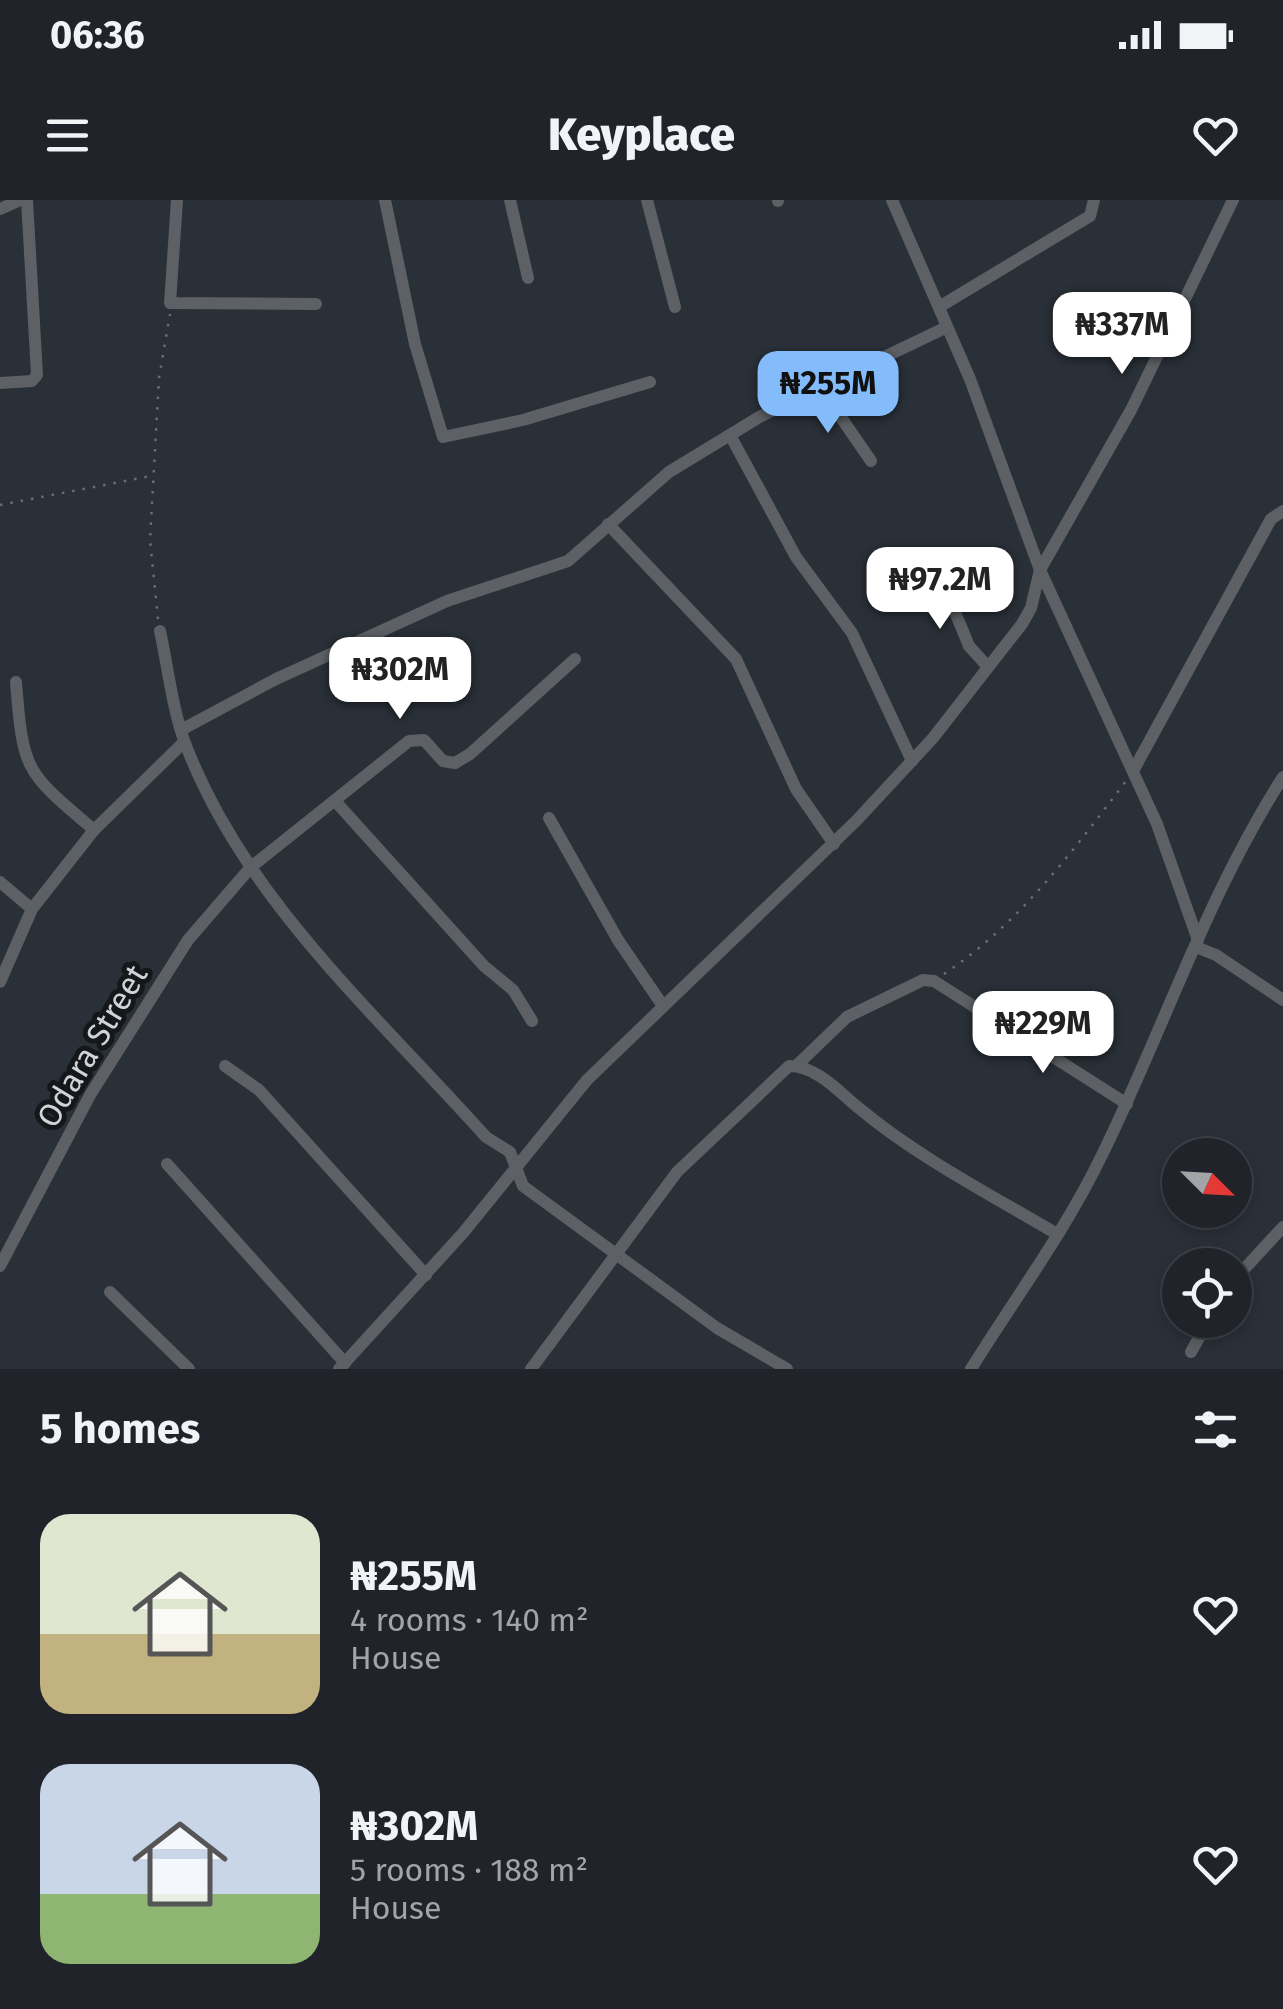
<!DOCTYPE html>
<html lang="en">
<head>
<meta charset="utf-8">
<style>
  body { margin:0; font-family:"Fira Sans",sans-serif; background:#282c32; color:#f1f3f6; height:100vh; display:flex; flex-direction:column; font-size:38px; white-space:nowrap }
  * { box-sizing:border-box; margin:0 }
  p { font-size:32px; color:#a2a4a8 }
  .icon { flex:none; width:55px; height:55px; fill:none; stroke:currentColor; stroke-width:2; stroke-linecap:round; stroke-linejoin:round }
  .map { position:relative; height:1169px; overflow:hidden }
  .details { display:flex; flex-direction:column; background:#20242a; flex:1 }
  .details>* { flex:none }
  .needle { width:65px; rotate:114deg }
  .fabs { position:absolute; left:1162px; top:938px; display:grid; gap:20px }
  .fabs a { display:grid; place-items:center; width:90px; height:90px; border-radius:50%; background:#20242a; box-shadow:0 5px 15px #0003,0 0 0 2px #3d4147; font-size:50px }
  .price { position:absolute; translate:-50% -85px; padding:0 22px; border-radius:20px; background:#fff; color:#222; font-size:32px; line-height:65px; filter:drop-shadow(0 2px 5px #0008) }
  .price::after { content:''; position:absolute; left:50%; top:60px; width:30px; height:22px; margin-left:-15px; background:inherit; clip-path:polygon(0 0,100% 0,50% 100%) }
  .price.selected { background:#84bcfb; color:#111 }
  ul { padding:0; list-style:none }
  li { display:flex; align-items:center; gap:30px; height:250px; padding:0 40px }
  li span { display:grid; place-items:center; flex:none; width:280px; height:200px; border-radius:30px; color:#555 }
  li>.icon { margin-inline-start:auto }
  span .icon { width:120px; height:120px; fill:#fffc; stroke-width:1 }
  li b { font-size:42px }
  h2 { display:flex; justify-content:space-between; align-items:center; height:120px; padding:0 40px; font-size:42px }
  .status { display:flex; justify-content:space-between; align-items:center; height:70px; padding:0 50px; background:#20242a; direction:ltr }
  .status svg { height:28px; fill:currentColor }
  header { display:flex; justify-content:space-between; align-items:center; height:130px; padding:0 40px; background:#20242a; font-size:45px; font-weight:800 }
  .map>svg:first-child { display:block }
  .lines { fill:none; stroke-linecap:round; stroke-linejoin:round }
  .path { stroke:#696e75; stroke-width:2.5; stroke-dasharray:2.5 8; stroke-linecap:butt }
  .street { stroke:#5d6064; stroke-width:12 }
  .labels { text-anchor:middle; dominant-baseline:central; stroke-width:10; stroke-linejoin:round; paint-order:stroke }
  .street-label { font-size:32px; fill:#d0d4d9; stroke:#15181b }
</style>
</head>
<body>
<div class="status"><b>06:36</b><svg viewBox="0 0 49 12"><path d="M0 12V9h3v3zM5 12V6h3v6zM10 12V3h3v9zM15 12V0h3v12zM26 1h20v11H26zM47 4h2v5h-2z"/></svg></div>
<header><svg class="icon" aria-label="menu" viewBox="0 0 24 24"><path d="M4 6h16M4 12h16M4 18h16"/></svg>Keyplace<svg class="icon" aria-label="heart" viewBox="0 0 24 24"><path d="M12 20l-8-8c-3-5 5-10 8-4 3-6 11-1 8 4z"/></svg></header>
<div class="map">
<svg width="1283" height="1169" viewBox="0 0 1283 1169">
  <rect width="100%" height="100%" fill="#2a3038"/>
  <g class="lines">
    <g class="path">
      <path d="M0,305L151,276"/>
      <path d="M158,419L150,340L159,178L170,114"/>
      <path d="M944,774C1019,724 1072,652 1126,581"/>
    </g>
    <g class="street">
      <path d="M177,0L170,103L316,104"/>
      <path d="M385,0L415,144L443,237L523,220L650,182"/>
      <path d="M510,0L528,78"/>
      <path d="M647,0L675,107"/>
      <path d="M778,0V1"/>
      <path d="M892,0L970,179L1040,370L1157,624L1198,740"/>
      <path d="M0,9L20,0"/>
      <path d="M939,107L1090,16L1094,0"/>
      <path d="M0,183L32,181L37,175L27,0"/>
      <path d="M820,187L871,261"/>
      <path d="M730,235L796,357L852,433L912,561"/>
      <path d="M608,324L736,459L796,589L834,644"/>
      <path d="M936,366L969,446L988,467"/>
      <path d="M160,431C168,467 172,508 185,543C244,699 377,815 486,937L510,952L523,986L717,1128L787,1169"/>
      <path d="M16,482C23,573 26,572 94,630"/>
      <path d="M181,530L276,479L447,401L568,361L669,272L761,216L947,127"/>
      <path d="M1133,571L1271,319L1283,311"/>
      <path d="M336,602L484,766L513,790L532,821"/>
      <path d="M549,618L618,740L663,806"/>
      <path d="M0,682L32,709"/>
      <path d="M1196,747L1216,755L1283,800"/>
      <path d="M0,782L32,709L94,630L184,542"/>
      <path d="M225,866L259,890L426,1075"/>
      <path d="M796,866L847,817L923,780L934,781L1127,904"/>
      <path d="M167,964L345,1163"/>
      <path d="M0,1066L90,895L188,740L251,667L409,541L424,540L443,561L455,563L470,554L575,459"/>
      <path d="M1235,1079L1283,1027"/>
      <path d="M110,1092L189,1169"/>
      <path d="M1191,1152L1209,1120"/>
      <path d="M339,1169L463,1033L587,880L857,620L933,538L1022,424L1031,408L1040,370L1131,210L1233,0"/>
      <path d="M531,1169L677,972L789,866C817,866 839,892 860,909C919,958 991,995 1057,1034"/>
      <path d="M971,1169C1015,1098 1066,1030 1102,955C1164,829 1207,695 1283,577"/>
    </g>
  </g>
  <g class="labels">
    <g class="street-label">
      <text transform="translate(92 846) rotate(-59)">Odara Street</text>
    </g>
  </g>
</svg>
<div class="fabs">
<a><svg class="needle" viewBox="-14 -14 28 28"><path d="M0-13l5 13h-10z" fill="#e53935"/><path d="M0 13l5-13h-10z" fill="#a2a4a8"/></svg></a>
<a><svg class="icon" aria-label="locate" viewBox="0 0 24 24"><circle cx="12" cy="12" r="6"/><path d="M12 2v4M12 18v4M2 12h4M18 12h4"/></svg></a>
</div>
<b class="price" style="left:1122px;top:177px">₦337M</b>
<b class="price selected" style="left:828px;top:236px">₦255M</b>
<b class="price" style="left:940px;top:432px">₦97.2M</b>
<b class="price" style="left:400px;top:522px">₦302M</b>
<b class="price" style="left:1043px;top:876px">₦229M</b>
</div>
<section class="details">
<h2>5 homes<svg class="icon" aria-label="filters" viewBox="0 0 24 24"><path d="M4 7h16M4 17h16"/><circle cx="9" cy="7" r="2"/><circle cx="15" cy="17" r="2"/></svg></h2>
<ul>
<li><span style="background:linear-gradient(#dfe7d0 60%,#c2b280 0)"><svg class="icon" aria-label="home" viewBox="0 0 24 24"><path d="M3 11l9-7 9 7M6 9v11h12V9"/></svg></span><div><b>₦255M</b><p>4 rooms · 140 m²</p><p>House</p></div><svg class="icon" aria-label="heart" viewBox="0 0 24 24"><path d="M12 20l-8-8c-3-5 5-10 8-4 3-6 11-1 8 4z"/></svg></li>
<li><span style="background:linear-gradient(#c9d6e8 65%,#8fb573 0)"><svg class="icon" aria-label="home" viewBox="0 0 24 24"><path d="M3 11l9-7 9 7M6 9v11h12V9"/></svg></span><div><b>₦302M</b><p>5 rooms · 188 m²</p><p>House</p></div><svg class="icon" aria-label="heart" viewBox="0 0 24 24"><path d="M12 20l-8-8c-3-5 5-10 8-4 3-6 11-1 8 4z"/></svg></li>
</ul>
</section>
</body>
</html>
